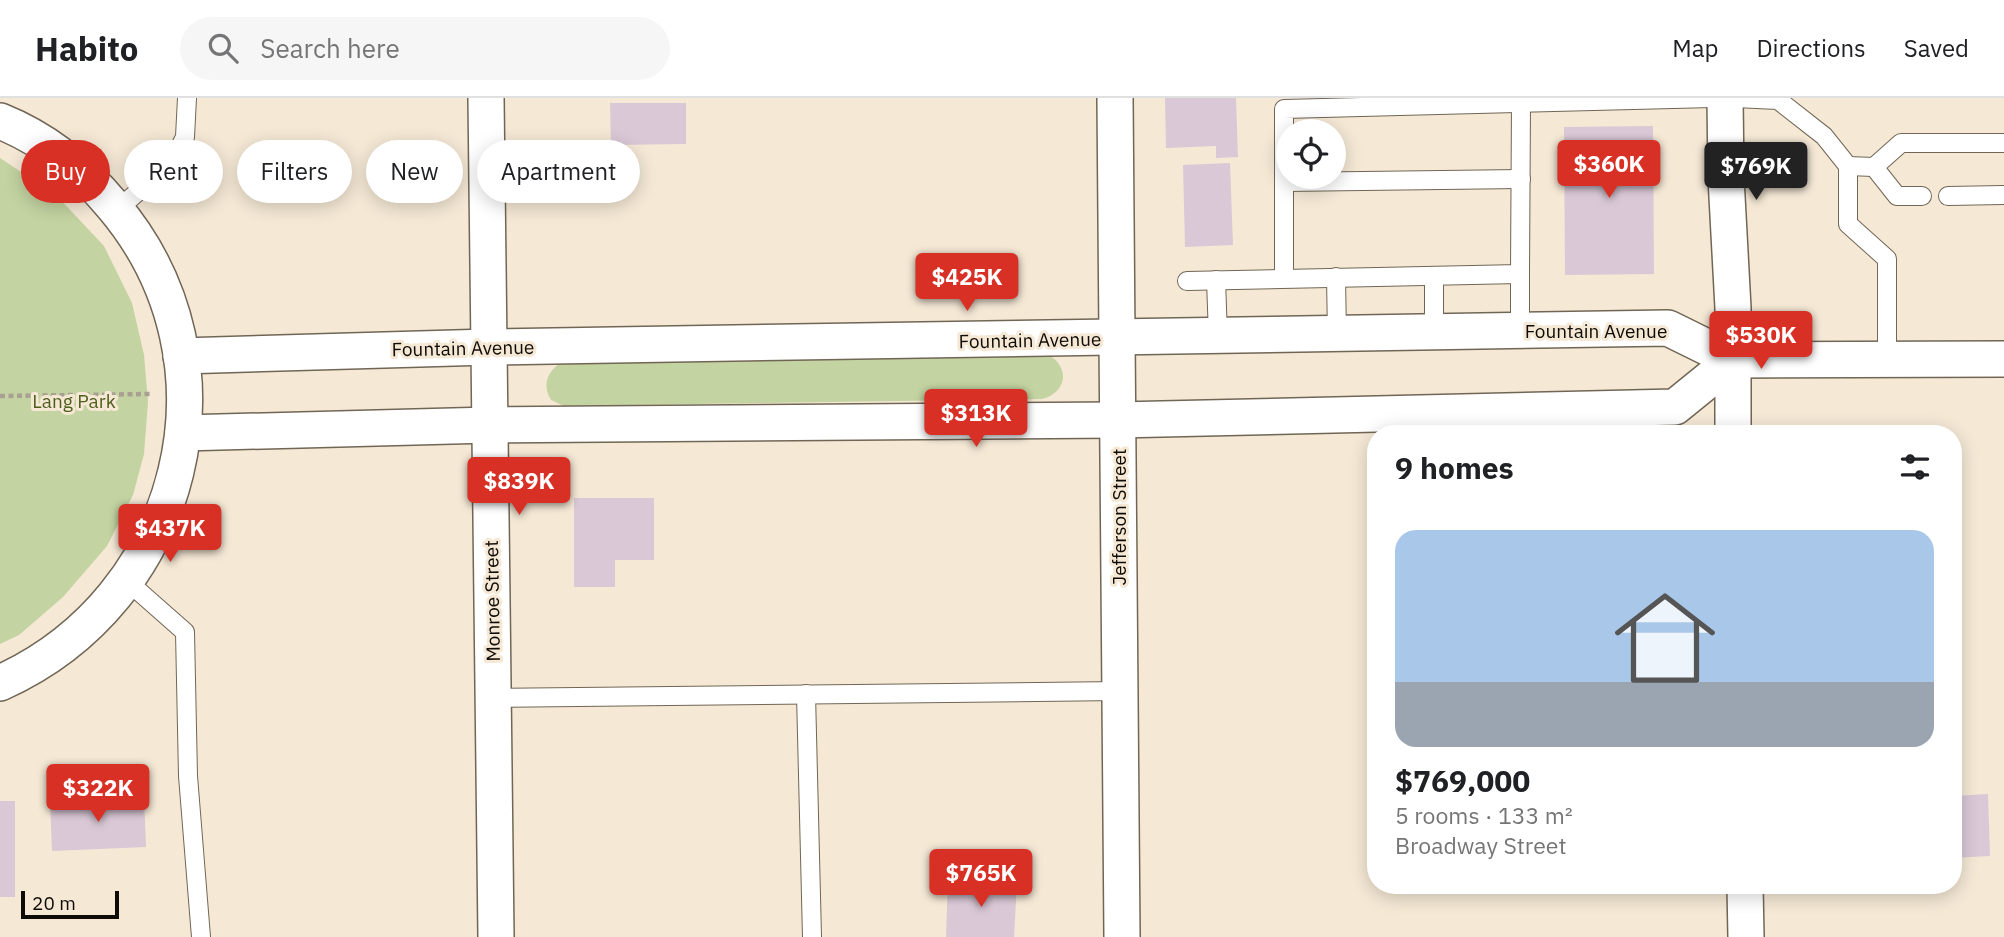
<!DOCTYPE html>
<html lang="en">
<head>
<meta charset="utf-8">
<style>
  body { margin:0; font-family:"IBM Plex Sans",sans-serif; background:#f6f6f6; color:#202124; height:100vh; display:flex; flex-direction:column; font-size:26px; white-space:nowrap }
  * { box-sizing:border-box; margin:0 }
  p { font-size:23px; color:#757577 }
  .icon { flex:none; width:38px; height:38px; fill:none; stroke:currentColor; stroke-width:2; stroke-linecap:round; stroke-linejoin:round }
  .map { position:relative; flex:1; overflow:hidden }
  .side { position:absolute; left:1367px; top:327px; width:595px; height:469px; display:flex; flex-direction:column; background:#fff; border-radius:28px; box-shadow:0 4px 18px #0003 }
  .side>* { flex:none }
  .hud { position:absolute; left:21px; top:42px; width:665px; height:63px; display:flex; gap:14px }
  .fabs { position:absolute; left:1276px; top:21px; display:grid; gap:14px }
  .fabs a { display:grid; place-items:center; width:70px; height:70px; border-radius:50%; background:#fff; box-shadow:0 4px 18px #0003; font-size:35px }
  .scale { position:absolute; left:21px; bottom:18px; width:98px; box-sizing:border-box; padding-left:7px; border:4px solid #0f0b06; border-top:0; font-size:19px; line-height:24px; white-space:nowrap; color:#0f0b06; -webkit-text-stroke:5px #f5e8d5; paint-order:stroke }
  .price { position:absolute; translate:-50% -60px; padding:0 16px; border-radius:7px; background:#d93025; color:#fff; font-size:23px; line-height:46px; filter:drop-shadow(0 2px 4px #0008) }
  .price::after { content:''; position:absolute; left:50%; top:42px; width:21px; height:16px; margin-left:-10px; background:inherit; clip-path:polygon(0 0,100% 0,50% 100%) }
  .price.selected { background:#222; color:#fff }
  ul { padding:0; list-style:none }
  li { display:grid; align-content:center; gap:14px; height:371px; padding:0 28px }
  li+li { border-top:2px solid #e0e0e0 }
  li span { display:grid; place-items:center; height:217px; border-radius:21px; color:#555 }
  li>.icon { margin-inline-start:auto }
  span .icon { width:126px; height:126px; fill:#fffc; stroke-width:1 }
  li b { font-size:30px }
  h2 { display:flex; justify-content:space-between; align-items:center; height:84px; padding:0 28px; font-size:30px }
  .tag { padding:0 24px; border-radius:32px; background:#fff; box-shadow:0 4px 18px #0003; font-size:24px; line-height:63px }
  .tag.selected { background:#d93025; color:#fff }
  header { display:flex; align-items:center; gap:42px; box-sizing:border-box; height:98px; padding:0 35px; background:#fff; border-bottom:2px solid #e0e0e0 }
  header strong { font-size:33px }
  nav { display:flex; gap:38px; margin-inline-start:auto; font-size:24px }
  .search { width:490px; height:63px; background:#f6f6f6; display:flex; align-items:center; gap:18px; box-sizing:border-box; padding:0 24px; border-radius:38px; color:#757577; font-size:26px }
  .map>svg:first-child { display:block }
  .green { fill:#c3d3a1 }
  .building { fill:#dac8d6 }
  .lines { fill:none; stroke-linecap:round; stroke-linejoin:round }
  .service-casing { stroke:#716656; stroke-width:20 }
  .minor-casing { stroke:#716656; stroke-width:38 }
  .path { stroke:#aaa092; stroke-width:4.5; stroke-dasharray:5 3.5; stroke-linecap:butt }
  .service { stroke:#fff; stroke-width:18 }
  .minor { stroke:#fff; stroke-width:35 }
  .labels { text-anchor:middle; dominant-baseline:central; stroke-width:6; stroke-linejoin:round; paint-order:stroke }
  .street-label { font-size:19px; fill:#0f0b06; stroke:#f5e8d5 }
  .park-label { font-size:19px; fill:#4e5f1d; stroke:#f5e8d5 }
</style>
</head>
<body>
<header>
<strong>Habito</strong>
<div class="search"><svg class="icon" aria-label="search" viewBox="0 0 24 24"><circle cx="10" cy="10" r="6"/><path d="M15 15l6 6"/></svg>Search here</div>
<nav><a>Map</a><a>Directions</a><a>Saved</a></nav>
</header>
<div class="map">
<svg width="2004" height="839" viewBox="0 0 2004 839">
  <rect width="100%" height="100%" fill="#f5e8d5"/>
  <g class="green">
    <path d="M0,60L57,98L104,148L132,205L144,257L148,304L144,356L133,397L107,448L63,499L19,537L0,546Z"/>
    <path d="M1047,256C1070,268 1068,294 1042,301L564,308L551,302C542,288 547,273 561,265Z"/>
  </g>
  <g class="building">
    <path d="M1165,0H1236L1238,59L1216,60V48L1166,50Z"/>
    <path d="M610,5H686V46L611,47Z"/>
    <path d="M1653,28L1654,176L1565,177L1564,29Z"/>
    <path d="M1230,65L1233,147L1185,149L1183,67Z"/>
    <path d="M574,400H654V462H615V489H574Z"/>
    <path d="M1988,696L1990,758L1953,760V698Z"/>
    <path d="M144,699L146,749L52,753L50,703Z"/>
    <rect x="0" y="703" width="15" height="96"/>
    <path d="M948,781L1017,784L1014,839H946Z"/>
  </g>
  <g class="lines">
    <g class="service-casing">
      <g id="service">
        <path d="M1735,0L1778,2L1824,38L1848,68V126L1887,161V261"/>
        <path d="M1848,68L1874,69L1901,45H2004"/>
        <path d="M1874,69L1897,98H1922"/>
        <path d="M1284,84L1521,81"/>
        <path d="M1948,98L2004,97"/>
        <path d="M117,112L173,63L185,39L187,0"/>
        <path d="M1284,179V11L1713,0"/>
        <path d="M1336,179L1337,236"/>
        <path d="M1216,182L1218,238"/>
        <path d="M1187,183L1520,176L1521,5"/>
        <path d="M1520,232V176"/>
        <path d="M1434,234V178"/>
        <path d="M126,482L185,534L188,678L201,839"/>
        <path d="M806,596L812,839"/>
        <path d="M493,600L1120,593"/>
      </g>
    </g>
    <g class="minor-casing">
      <g id="minor">
        <path d="M486,0L496,839"/>
        <path d="M1115,0L1122,839"/>
        <path d="M1725,0L1726,80L1733,210V336"/>
        <path d="M0,23C45,41 83,72 113,108C246,265 185,502 0,585"/>
        <path d="M181,258L489,249L1668,230L1733,262L2004,261"/>
        <path d="M183,335L490,327L1118,322L1675,309L1733,262"/>
        <path d="M1745,788L1746,839"/>
      </g>
    </g>
    <path class="path" d="M0,298L150,296"/>
    <use href="#service" class="service"/>
    <use href="#minor" class="minor"/>
  </g>
  <g class="labels">
    <g class="street-label">
      <text x="1596" y="233">Fountain Avenue</text>
      <text transform="translate(1030 242) rotate(-1)">Fountain Avenue</text>
      <text transform="translate(463 250) rotate(-1)">Fountain Avenue</text>
      <text transform="translate(1119 419) rotate(-90)">Jefferson Street</text>
      <text transform="translate(492 503) rotate(-91)">Monroe Street</text>
    </g>
    <g class="park-label">
      <text x="74" y="303">Lang Park</text>
    </g>
  </g>
</svg>
<div class="fabs">
<a><svg class="icon" aria-label="locate" viewBox="0 0 24 24"><circle cx="12" cy="12" r="6"/><path d="M12 2v4M12 18v4M2 12h4M18 12h4"/></svg></a>
</div>
<div class="scale">20 m</div>
<b class="price" style="left:1609px;top:102px">$360K</b>
<b class="price selected" style="left:1756px;top:104px">$769K</b>
<b class="price" style="left:967px;top:215px">$425K</b>
<b class="price" style="left:1761px;top:273px">$530K</b>
<b class="price" style="left:976px;top:351px">$313K</b>
<b class="price" style="left:519px;top:419px">$839K</b>
<b class="price" style="left:170px;top:466px">$437K</b>
<b class="price" style="left:98px;top:726px">$322K</b>
<b class="price" style="left:981px;top:811px">$765K</b>
<div class="hud">
<a class="tag selected">Buy</a>
<a class="tag">Rent</a>
<a class="tag">Filters</a>
<a class="tag">New</a>
<a class="tag">Apartment</a>
</div>
<section class="side">
<h2>9 homes<svg class="icon" aria-label="filters" viewBox="0 0 24 24"><path d="M4 7h16M4 17h16"/><circle cx="9" cy="7" r="2"/><circle cx="15" cy="17" r="2"/></svg></h2>
<ul>
<li><span style="background:linear-gradient(#a9c7e8 70%,#9aa5b1 0)"><svg class="icon" aria-label="home" viewBox="0 0 24 24"><path d="M3 11l9-7 9 7M6 9v11h12V9"/></svg></span><div><b>$769,000</b><p>5 rooms · 133 m²</p><p>Broadway Street</p></div></li>
</ul>
</section>
</div>
</body>
</html>
